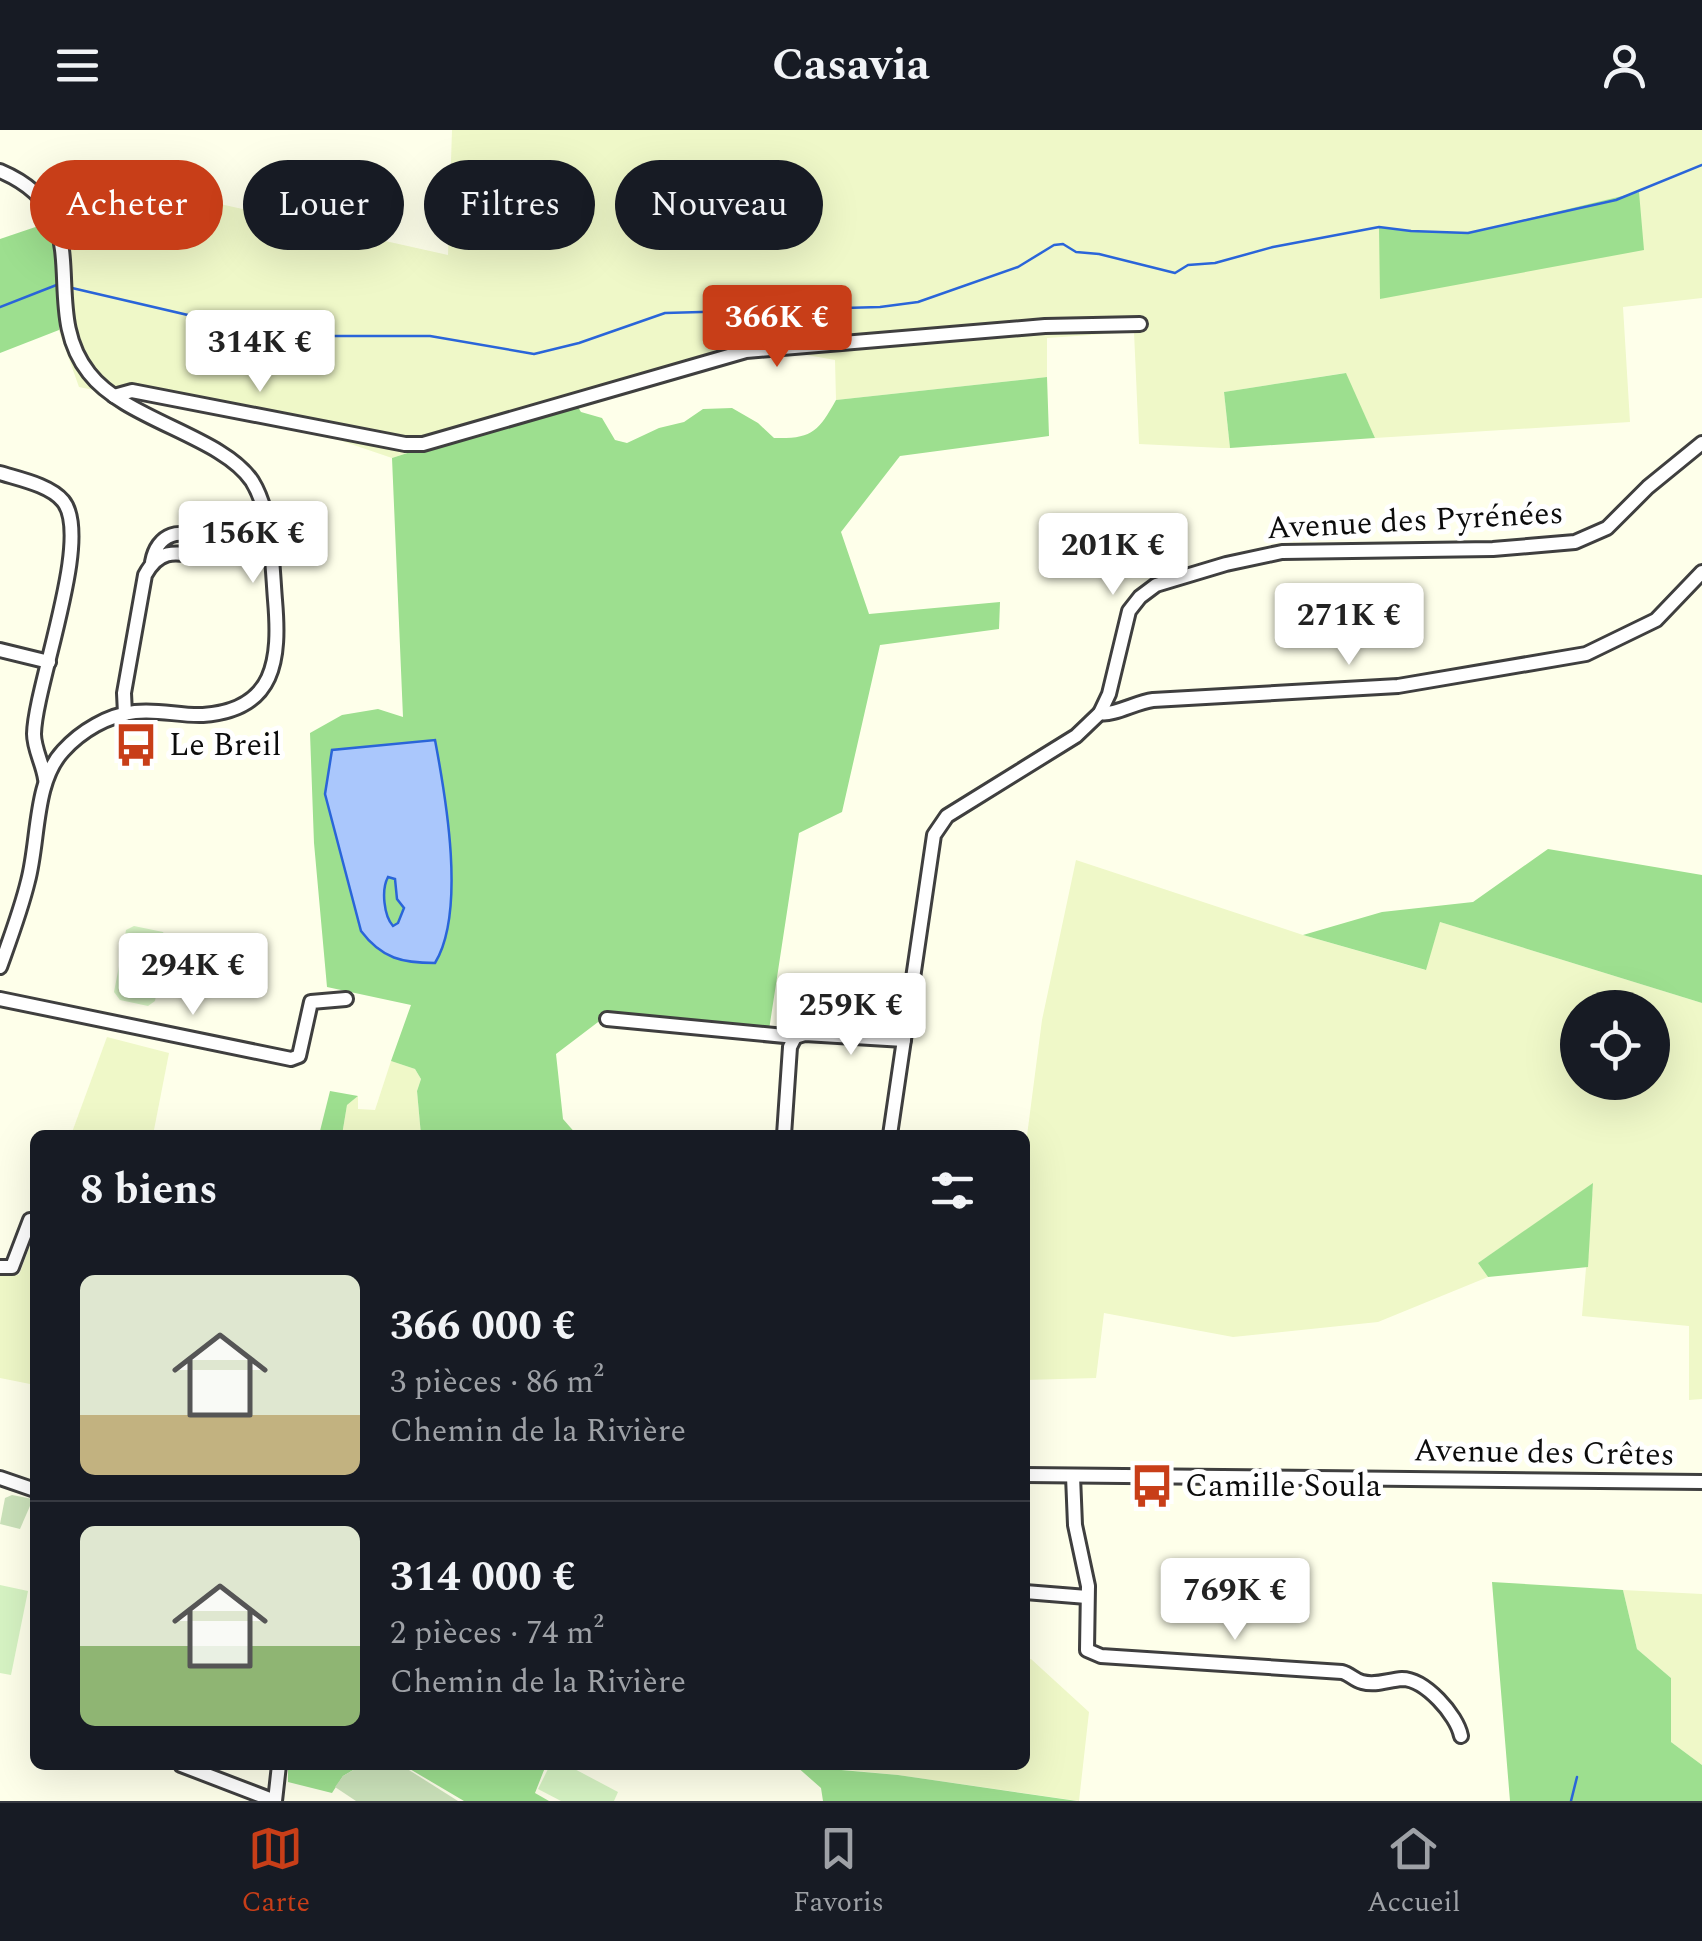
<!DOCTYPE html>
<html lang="fr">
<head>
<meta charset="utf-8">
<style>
  body { margin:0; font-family:Spectral,serif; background:#20242c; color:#f1f3f6; height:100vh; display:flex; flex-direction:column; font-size:38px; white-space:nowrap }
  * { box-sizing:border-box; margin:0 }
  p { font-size:32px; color:#9ea1a6 }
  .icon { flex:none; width:55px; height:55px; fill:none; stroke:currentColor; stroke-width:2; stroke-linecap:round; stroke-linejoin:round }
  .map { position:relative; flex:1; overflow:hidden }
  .details { position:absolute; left:30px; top:1000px; width:1000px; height:640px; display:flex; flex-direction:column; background:#171b24; border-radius:15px; box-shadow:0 10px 40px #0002 }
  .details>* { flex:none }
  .guide { position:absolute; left:30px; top:30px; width:1000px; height:90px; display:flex; gap:20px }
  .tools { position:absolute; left:1560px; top:860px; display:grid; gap:20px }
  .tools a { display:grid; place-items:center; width:110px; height:110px; border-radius:50%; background:#171b24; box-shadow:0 10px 40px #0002; font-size:50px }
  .price { position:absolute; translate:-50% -85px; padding:0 22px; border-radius:10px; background:#fff; color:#222; font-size:32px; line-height:65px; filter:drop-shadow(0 2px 5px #0008) }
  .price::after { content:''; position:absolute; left:50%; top:60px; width:30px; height:22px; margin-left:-15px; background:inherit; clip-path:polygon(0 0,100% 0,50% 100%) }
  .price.active { background:#c83e18; color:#fff }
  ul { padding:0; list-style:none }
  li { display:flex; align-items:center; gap:30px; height:250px; padding:0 50px }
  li+li { border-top:2px solid #363941 }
  li span { display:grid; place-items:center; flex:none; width:280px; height:200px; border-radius:15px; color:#555 }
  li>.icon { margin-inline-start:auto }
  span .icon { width:120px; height:120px; fill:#fffc; stroke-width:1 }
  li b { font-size:42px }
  h2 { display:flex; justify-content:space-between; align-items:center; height:120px; padding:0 50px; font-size:42px }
  .pill { padding:0 35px; border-radius:45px; background:#171b24; box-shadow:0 10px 40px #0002; font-size:35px; line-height:90px }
  .pill.active { background:#c83e18; color:#fff }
  header { display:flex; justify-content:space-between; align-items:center; height:130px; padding:0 50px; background:#171b24; font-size:45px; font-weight:700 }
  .tab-bar { display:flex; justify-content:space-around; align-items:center; height:140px; border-top:2px solid #363941; background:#171b24; font-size:28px; color:#9ea1a6 }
  .tab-bar a { display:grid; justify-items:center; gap:5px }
  .tab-bar .active { color:#c83e18 }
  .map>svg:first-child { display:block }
  .farmland { fill:#eff8c8; fill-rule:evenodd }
  .forest { fill:#9ddf8f }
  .cemetery { fill:#cbe2ba }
  .pitch { fill:#d6f3c3 }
  .water { fill:#aac7fc; stroke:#2a65d9; stroke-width:2.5; fill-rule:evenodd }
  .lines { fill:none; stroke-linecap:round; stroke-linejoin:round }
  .stream { stroke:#2a65d9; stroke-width:2.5 }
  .minor-casing { stroke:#3f3f3f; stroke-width:18 }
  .minor { stroke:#fff; stroke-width:12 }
  .labels { text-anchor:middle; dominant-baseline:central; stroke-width:10; stroke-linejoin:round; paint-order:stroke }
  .street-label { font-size:32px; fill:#0c0c0c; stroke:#fff }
  .poi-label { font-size:32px; fill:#0c0c0c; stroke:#fff; text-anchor:start }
</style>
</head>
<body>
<header><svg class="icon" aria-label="menu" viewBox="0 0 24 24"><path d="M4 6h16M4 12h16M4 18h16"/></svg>Casavia<svg class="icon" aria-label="person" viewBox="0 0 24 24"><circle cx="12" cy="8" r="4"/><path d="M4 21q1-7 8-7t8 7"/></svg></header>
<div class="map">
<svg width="1702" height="1671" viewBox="0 0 1702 1671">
  <rect width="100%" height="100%" fill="#feffea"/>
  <g class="farmland">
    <path d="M452,0H1702V168L1623,177L1630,292L1375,308L1345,243L1224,262L1230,318H1222L1139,314L1134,202L1047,208V247L836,270L835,230L739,213L392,328L339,310L79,257L59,201L72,41L448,125ZM1639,62L1380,169V97L1411,101L1468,103Z"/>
    <path d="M1076,730L1303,805L1425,840L1440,792L1702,873V1269L1689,1270V1196L1582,1186L1593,1054L1478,1133L1488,1147L1378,1192L1233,1207L1104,1183L1096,1248L1025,1250V1021L1042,890ZM1578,878H1652V952H1578Z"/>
    <path d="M107,907L169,923L153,1005H71Z"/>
    <path d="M391,931L415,939L421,949L417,961L421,1005H342L347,975L358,966V979L375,980Z"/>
    <path d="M35,1102V1255L0,1248V1141L19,1145Z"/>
    <path d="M1623,1460L1702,1464V1635L1671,1612V1548L1637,1519Z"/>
    <path d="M1031,1529L1089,1582L1079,1671L898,1645L794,1635H1025V1530Z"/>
  </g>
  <g class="forest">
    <path d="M1639,62L1644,120L1380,169L1379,97L1411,101L1468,103Z"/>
    <path d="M68,86L59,200L0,223V109Z"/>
    <path d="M1346,243L1375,308L1230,318L1224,262Z"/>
    <path d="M1047,247L1049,306L900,326L841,402L869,484L1000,472L999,499L880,515L842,682L799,703L769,900L606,886L556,924L563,989L577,1005H421L417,961L421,949L415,939L391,931L411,875L327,857L314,713L310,603L342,585L378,579L403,587L392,328L573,269L581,282L602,288L615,310L627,313L659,298L684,292L703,279L732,278L758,293L774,308C812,309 818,302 836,270Z"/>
    <path d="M1548,719L1702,745V873L1440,792L1426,840L1303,805L1382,782L1473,772Z"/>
    <path d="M330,961L358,966L347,975L342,1005H319Z"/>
    <path d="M1593,1053L1588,1137L1488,1147L1478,1133Z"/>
    <path d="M1492,1452L1623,1460L1637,1519L1671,1548V1612L1702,1635V1671H1510Z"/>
    <path d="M288,1635H362L343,1646L332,1663L288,1652Z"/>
    <path d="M403,1635H546L535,1663L549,1671H464Z"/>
    <path d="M796,1636L898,1645L1077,1671H823L821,1658Z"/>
  </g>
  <g class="cemetery">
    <path d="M12,1365L33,1369L20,1399L0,1394L5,1368Z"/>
    <path d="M362,1635H401L458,1671H356L335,1657L343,1646Z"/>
  </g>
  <g class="pitch">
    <path d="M134,796L163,802L167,810L155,871L148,876L120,870L114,862L126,800Z"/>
    <path d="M0,1455L28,1461L11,1545L0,1543Z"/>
    <path d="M550,1635H567L618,1662L614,1671H561L538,1659Z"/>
  </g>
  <path class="water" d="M435,610C446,668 466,782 435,833C403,833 382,829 361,801L325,664L332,620ZM388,747L395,749L397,769L404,778L398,793L393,796C384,786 381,760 388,747Z"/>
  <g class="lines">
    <g class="stream">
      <path d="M72,158L278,206H430L534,224L579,213L665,183L880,177L918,172L1018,137L1054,115L1063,114L1076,122L1099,124L1175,143L1188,135L1215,133L1273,117L1379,97L1411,101L1468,103L1616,70L1702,35"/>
      <path d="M0,177L59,154"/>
      <path d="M1571,1671L1577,1647"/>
    </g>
    <g class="minor-casing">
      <g id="minor">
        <path d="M0,41C104,85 35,175 89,243C125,290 222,306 252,351C272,383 272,433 275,470C280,529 276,580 203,585C180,586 158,579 135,582C108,585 81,601 63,621C34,652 39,710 28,751C21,780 10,809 0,837"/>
        <path d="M114,266L132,261L405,314H423L746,221L1045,196L1140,194"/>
        <path d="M0,343C19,349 50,355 63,371C93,407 35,555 34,604C34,619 43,634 45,649"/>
        <path d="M0,520L49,532"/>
        <path d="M1100,583C1113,586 1136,572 1153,570L1398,556L1586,524L1656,490L1702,442"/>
        <path d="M125,584L124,563L145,445C159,419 174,422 200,426L203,425V414C181,395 157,404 152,432"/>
        <path d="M0,869L291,929L299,926L311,872L346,869"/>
        <path d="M607,889L795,907L805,904L904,910"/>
        <path d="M784,1005L790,917L795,907"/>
        <path d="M890,1005L934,705L947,686L1076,606L1100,583L1109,564L1129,481L1140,467L1156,455L1226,434L1282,422L1493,419L1575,412L1607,398L1648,357L1702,313"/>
        <path d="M0,1137H12L30,1090"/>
        <path d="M1025,1345L1702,1352"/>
        <path d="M1073,1346L1075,1395L1088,1456L1087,1520L1101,1526L1342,1542C1350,1544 1354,1550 1362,1552C1376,1556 1388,1550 1402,1549C1425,1549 1457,1585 1461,1606"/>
        <path d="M0,1348L35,1360"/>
        <path d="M1025,1462L1087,1467"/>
        <path d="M181,1635L275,1671"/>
        <path d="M275,1671L279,1635"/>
      </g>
    </g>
    <use href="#minor" class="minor"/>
  </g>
  <defs>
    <g id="bus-bare" transform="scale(3.45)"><path d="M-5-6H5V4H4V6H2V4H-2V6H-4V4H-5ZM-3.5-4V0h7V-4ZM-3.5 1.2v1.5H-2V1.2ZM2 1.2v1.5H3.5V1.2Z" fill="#c83e18" stroke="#fff" stroke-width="2.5" paint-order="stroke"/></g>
  </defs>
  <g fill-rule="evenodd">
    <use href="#bus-bare" x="136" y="615"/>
    <use href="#bus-bare" x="1152" y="1356"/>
  </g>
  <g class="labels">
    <g class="street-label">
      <text transform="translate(1415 391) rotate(-3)">Avenue des Pyrénées</text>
      <text transform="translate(1544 1323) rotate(1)">Avenue des Crêtes</text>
    </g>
    <g class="poi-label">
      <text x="169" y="615">Le Breil</text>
      <text x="1185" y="1356">Camille Soula</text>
    </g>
  </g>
</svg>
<div class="tools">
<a><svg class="icon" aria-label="locate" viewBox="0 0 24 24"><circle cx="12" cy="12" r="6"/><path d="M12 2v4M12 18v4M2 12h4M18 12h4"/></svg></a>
</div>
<b class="price active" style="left:777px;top:240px">366K €</b>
<b class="price" style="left:260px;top:265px">314K €</b>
<b class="price" style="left:253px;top:456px">156K €</b>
<b class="price" style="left:1113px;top:468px">201K €</b>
<b class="price" style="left:1349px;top:538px">271K €</b>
<b class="price" style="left:193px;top:888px">294K €</b>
<b class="price" style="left:851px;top:928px">259K €</b>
<b class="price" style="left:1235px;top:1513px">769K €</b>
<div class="guide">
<a class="pill active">Acheter</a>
<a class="pill">Louer</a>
<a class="pill">Filtres</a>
<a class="pill">Nouveau</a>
</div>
<section class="details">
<h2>8 biens<svg class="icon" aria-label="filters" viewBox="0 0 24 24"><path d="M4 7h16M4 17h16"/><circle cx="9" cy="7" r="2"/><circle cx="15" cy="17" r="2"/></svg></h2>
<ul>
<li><span style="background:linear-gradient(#dfe7d0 70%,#c2b280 0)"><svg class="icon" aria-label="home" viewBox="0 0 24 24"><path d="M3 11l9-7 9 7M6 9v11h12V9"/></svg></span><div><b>366 000 €</b><p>3 pièces · 86 m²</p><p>Chemin de la Rivière</p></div></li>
<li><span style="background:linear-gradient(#dfe7d0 60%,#8fb573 0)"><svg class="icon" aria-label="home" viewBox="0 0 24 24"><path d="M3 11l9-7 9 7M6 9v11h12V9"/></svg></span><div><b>314 000 €</b><p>2 pièces · 74 m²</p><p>Chemin de la Rivière</p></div></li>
</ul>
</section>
</div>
<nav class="tab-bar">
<a class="active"><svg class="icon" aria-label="map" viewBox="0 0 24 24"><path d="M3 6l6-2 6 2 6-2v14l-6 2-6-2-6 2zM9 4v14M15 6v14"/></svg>Carte</a>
<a><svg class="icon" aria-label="saved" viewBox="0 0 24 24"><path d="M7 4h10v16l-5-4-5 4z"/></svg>Favoris</a>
<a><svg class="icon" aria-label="home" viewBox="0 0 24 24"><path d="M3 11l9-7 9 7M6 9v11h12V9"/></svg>Accueil</a>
</nav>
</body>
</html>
